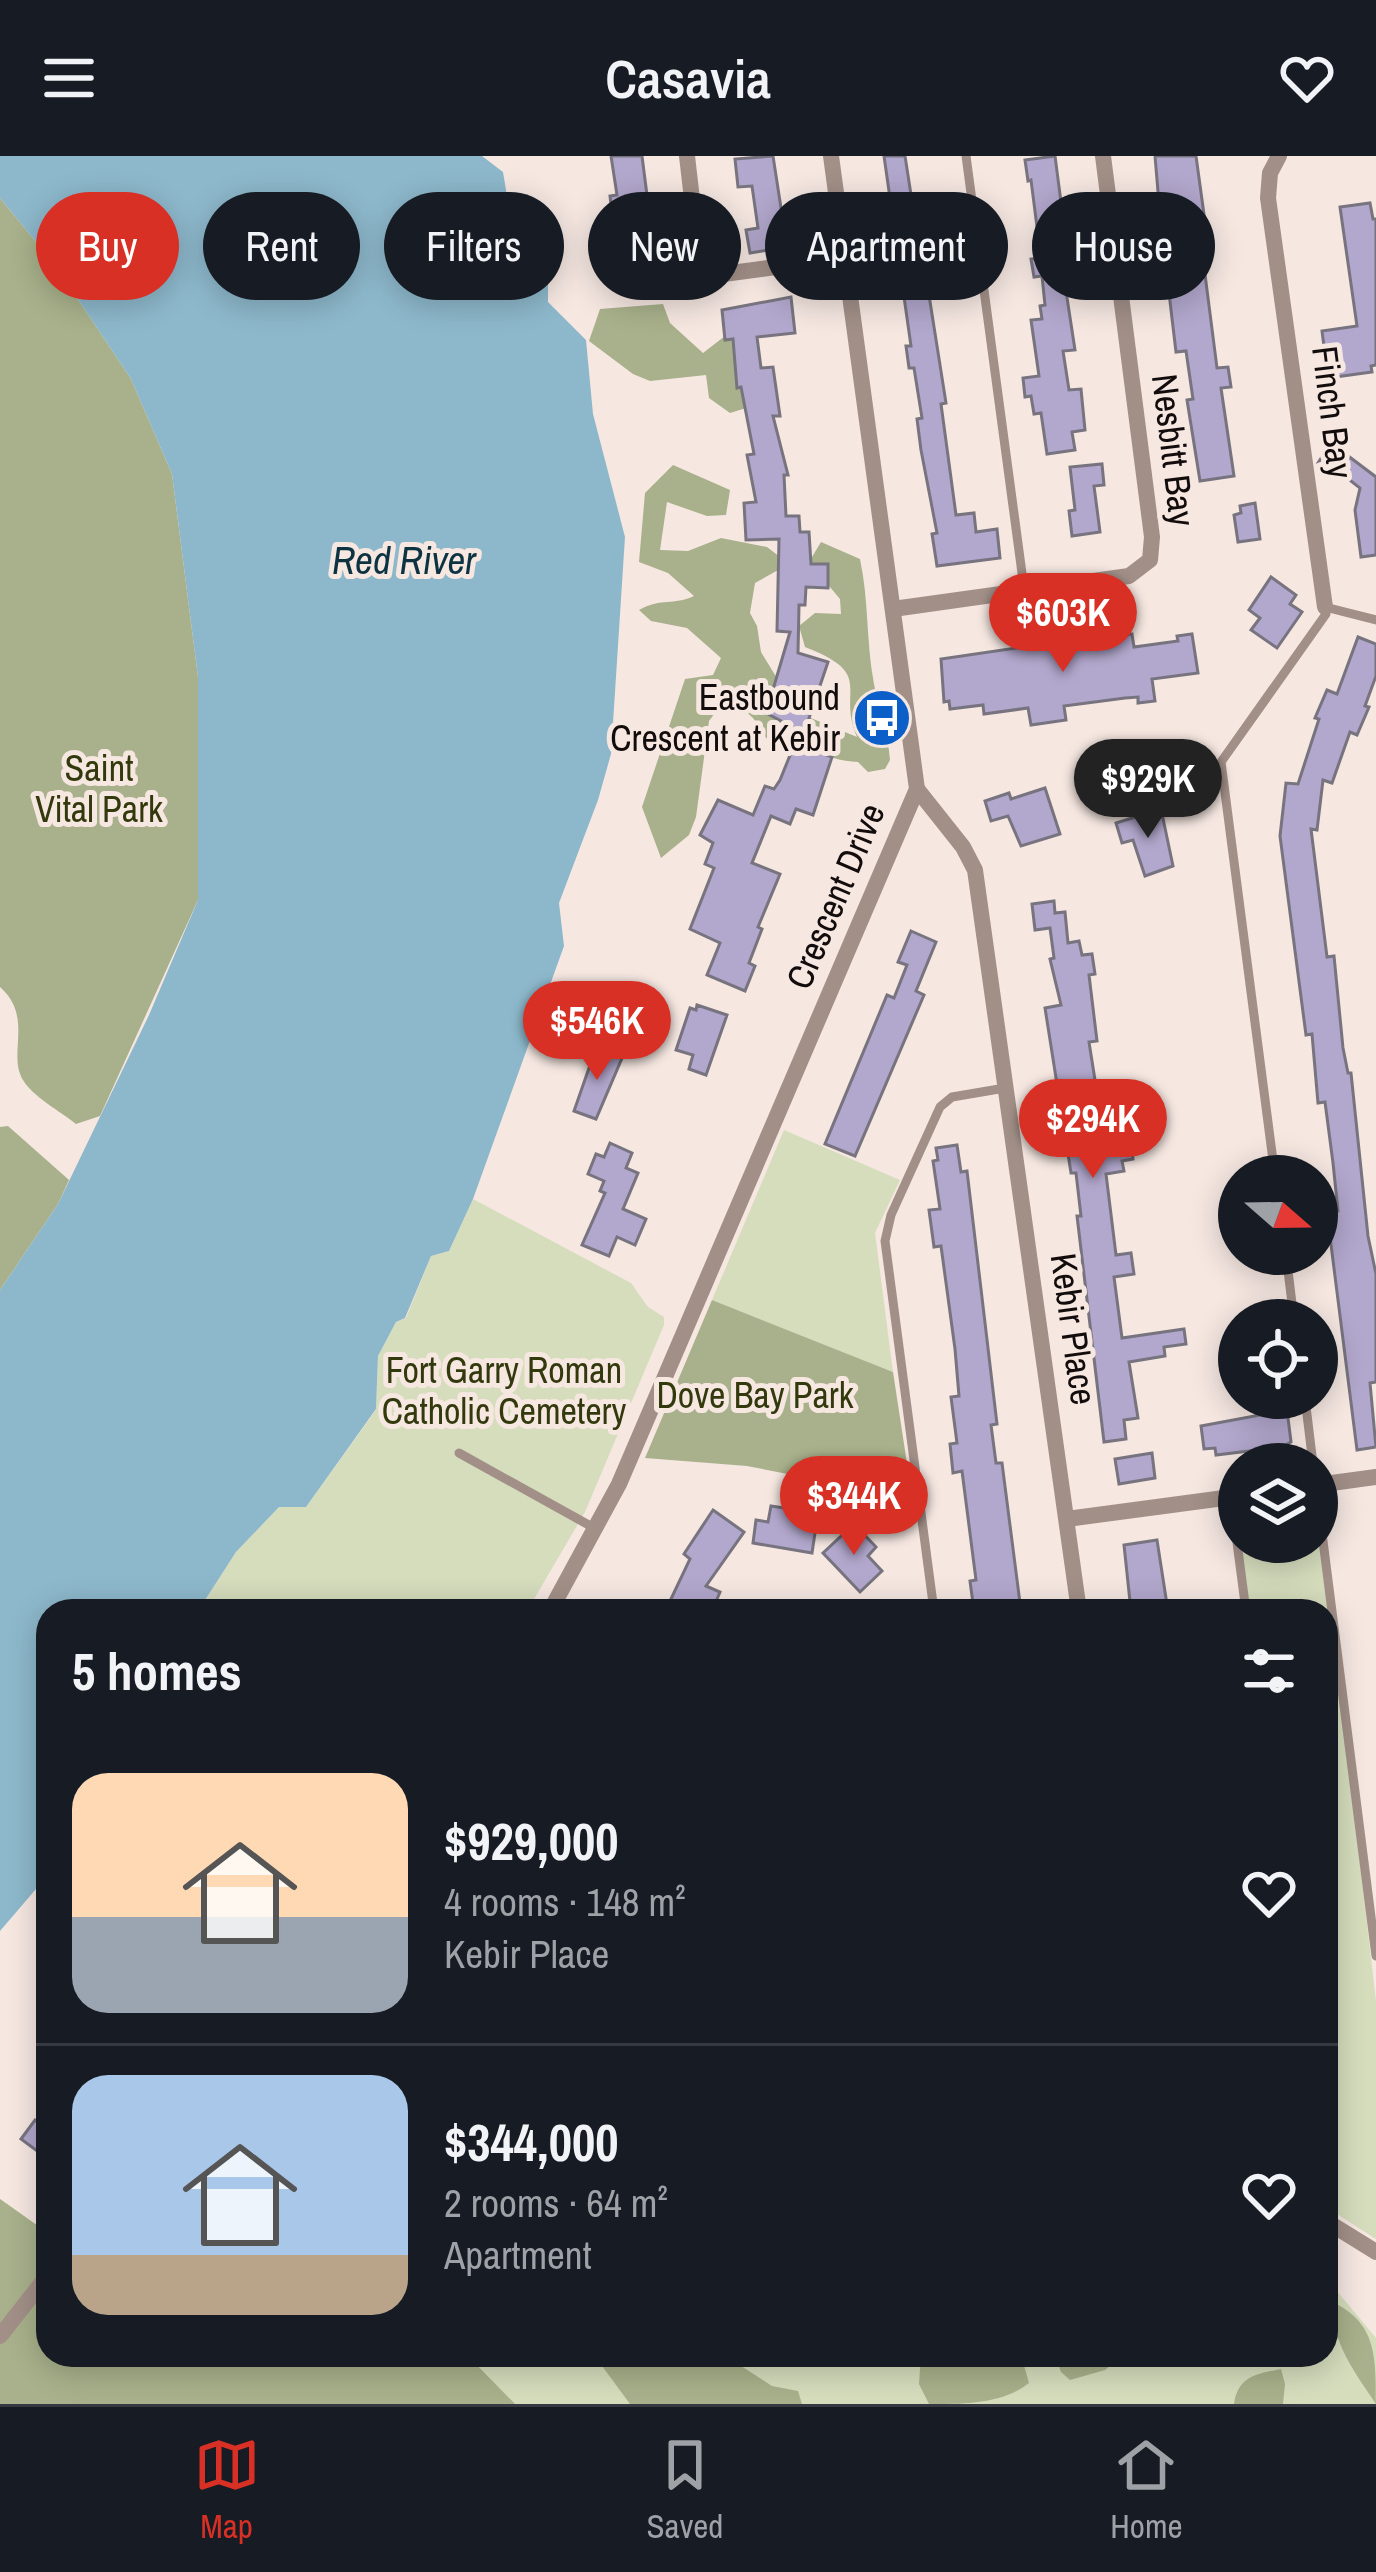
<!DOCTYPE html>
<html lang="en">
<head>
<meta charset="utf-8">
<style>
  body { margin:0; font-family:"Archivo Narrow",sans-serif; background:#242831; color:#f1f3f6; height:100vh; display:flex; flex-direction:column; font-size:45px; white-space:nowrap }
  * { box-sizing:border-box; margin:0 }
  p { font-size:39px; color:#9ea1a6 }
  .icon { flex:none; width:66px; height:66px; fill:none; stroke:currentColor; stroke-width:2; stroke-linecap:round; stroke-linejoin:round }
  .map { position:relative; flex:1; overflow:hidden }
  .drawer { position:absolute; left:36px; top:1443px; width:1302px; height:768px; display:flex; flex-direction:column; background:#171b24; border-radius:36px; box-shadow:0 6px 30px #0003 }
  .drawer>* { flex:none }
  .hud { position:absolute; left:36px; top:36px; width:1305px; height:108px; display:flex; gap:24px }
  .needle { width:78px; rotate:110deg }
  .fabs { position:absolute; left:1218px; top:999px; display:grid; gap:24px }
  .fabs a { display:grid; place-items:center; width:120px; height:120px; border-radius:50%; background:#171b24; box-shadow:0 6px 30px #0003; font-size:60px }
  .price { position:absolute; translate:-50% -102px; padding:0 27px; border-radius:42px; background:#d93025; color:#fff; font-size:39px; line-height:78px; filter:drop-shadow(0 3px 6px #0008) }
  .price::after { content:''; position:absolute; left:50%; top:72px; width:36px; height:27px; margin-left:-18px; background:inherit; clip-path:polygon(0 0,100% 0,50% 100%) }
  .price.active { background:#222; color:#fff }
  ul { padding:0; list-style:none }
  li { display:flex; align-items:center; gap:36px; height:300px; padding:0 36px }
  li+li { border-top:3px solid #363941 }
  li span { display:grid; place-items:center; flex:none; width:336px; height:240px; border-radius:36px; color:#555 }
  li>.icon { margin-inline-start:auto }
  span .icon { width:144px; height:144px; fill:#fffc; stroke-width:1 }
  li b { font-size:51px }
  h2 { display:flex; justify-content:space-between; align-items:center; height:144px; padding:0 36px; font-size:51px }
  .tag { padding:0 42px; border-radius:54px; background:#171b24; box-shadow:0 6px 30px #0003; font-size:42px; line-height:108px }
  .tag.active { background:#d93025; color:#fff }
  header { display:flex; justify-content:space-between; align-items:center; height:156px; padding:0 36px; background:#171b24; font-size:54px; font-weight:600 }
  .menu { display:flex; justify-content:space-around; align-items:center; height:168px; border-top:3px solid #363941; background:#171b24; font-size:33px; color:#9ea1a6 }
  .menu a { display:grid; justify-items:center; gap:6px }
  .menu .active { color:#d93025 }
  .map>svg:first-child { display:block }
  .green { fill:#d5ddbd }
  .forest { fill:#a8b18b }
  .water { fill:#8db8cb }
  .building { fill:#b2a7cc; stroke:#77747f; stroke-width:3 }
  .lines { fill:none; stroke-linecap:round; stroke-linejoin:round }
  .service { stroke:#a29088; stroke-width:9 }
  .minor { stroke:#a29088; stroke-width:16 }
  .labels { text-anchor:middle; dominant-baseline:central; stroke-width:10; stroke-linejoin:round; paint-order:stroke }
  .street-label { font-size:36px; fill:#120d0c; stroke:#f6e7e1 }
  .poi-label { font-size:36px; fill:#120d0c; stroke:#f6e7e1; text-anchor:end }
  .park-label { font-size:36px; fill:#323a0d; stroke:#f6e7e1 }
  .water-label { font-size:39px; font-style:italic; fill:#0d3342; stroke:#f6e7e1 }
</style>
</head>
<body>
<header><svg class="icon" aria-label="menu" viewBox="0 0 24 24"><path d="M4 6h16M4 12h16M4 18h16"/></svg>Casavia<svg class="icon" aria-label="heart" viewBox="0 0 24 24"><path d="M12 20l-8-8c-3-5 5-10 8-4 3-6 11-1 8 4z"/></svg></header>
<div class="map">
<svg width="1376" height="2248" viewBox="0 0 1376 2248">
  <rect width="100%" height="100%" fill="#f6e7e1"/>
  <g class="green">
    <path d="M784,974L900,1024L875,1077L893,1216L712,1144Z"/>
    <path d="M473,1043L631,1127L648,1151L664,1161V1169L585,1356L527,1455H198L236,1396L279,1351H306L376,1254L378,1200L396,1166L406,1162L431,1100L449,1095Z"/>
    <path d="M1317,1338L1376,1845V2083L1326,2051V1455H1246L1231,1341L1239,1340V1386H1317Z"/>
    <path d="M0,2043L48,2077V2199H1326V2122L1376,2182V2248H0Z"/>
  </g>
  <g class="forest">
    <path d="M0,42L55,109L131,223L172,318L198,521V744L100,960L76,968C60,955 33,941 23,924C7,898 34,861 0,831Z"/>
    <path d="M663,148L670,167L703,197L725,180L752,188L746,252L730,257L709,242L706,219L650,225L633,218L589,185L600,153Z"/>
    <path d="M673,309L730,334L726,359L707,360L667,346L660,394L688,395L721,382L767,391L789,408L755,427L750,457L757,470L761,496L791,545L806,560L857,581C836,533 877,519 805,491L799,470L815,457L841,458L840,443L809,406L821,386L860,403C869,445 866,486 874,528C879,554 888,577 890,604L885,613L868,616L858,606C825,605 800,585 767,583L753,562L728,539L709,565L696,661L689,679L661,702L642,651L685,523L713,519L721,502L687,472L651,465L639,454C663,441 672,450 694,440L668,417L639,406L645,337Z"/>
    <path d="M8,970L69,1024L58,1048L0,1134V971Z"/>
    <path d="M712,1144L893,1216L910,1327L844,1329L747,1310L645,1302Z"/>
    <path d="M0,2043L48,2077V2199H467L515,2248H0Z"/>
    <path d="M1326,2143C1376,2164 1376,2196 1376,2248C1363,2228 1347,2208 1338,2182L1326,2175Z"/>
    <path d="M594,2199H724L772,2230L798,2235L802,2248H630Z"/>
    <path d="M921,2199H1021L1029,2227C1002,2248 965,2248 929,2248L919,2228Z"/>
    <path d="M1055,2199H1124L1105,2214L1070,2224L1061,2216Z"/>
    <path d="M1281,2213L1285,2228L1283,2248H1234C1238,2220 1257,2218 1281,2213Z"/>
  </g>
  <path class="water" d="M0,0H482L503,16L507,40L494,55C500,81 510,97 536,105L548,126V146L586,184L593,258L625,381L611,598L598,644L559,747L564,790L473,1043L449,1095L431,1100L405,1162L396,1166L378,1200L376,1253L306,1351H279L236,1396L198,1455H48V1719L0,1775V1134L58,1048L149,859L198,744V521L172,318L131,223L55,109L0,42Z"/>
  <g class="building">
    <path d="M611,0H642L648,47L666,45L683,108L653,114L640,65L621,68L620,56L612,57L610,40L617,39Z"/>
    <path d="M773,0L787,91L750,97L746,74L758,72L752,30L738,31L735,3Z"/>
    <path d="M884,0H905L914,58L926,56L929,81L920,82L946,247L941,248L956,359L974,357L976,376L997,373L1000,402L937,410L932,378L937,377L921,294L917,263L922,262L914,212H909L906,190H911Z"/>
    <path d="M1055,0L1070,115L1069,121L1064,122L1075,194L1063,195L1069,234L1081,233L1085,274L1072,276L1075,294L1047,298L1041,257L1034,258L1031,240L1025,241L1023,222L1039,220L1031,164L1042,163L1040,150L1045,149L1042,120L1034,121L1031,103L1041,102L1031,24L1028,25L1025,4Z"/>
    <path d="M1155,0H1196L1209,95H1202L1217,212L1228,211L1231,231L1221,232L1234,320L1200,325L1187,244L1193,243L1186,195L1176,196L1169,137L1174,136L1171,107H1164Z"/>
    <path d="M1370,47L1373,63H1376V209L1371,210L1372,216L1328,222L1322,175L1357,170L1340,51Z"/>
    <path d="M791,141L795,177L757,181L761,212L773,211L780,260H773L788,319H784L786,360H799L800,376H809L811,408H828V432L806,431L805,449H799L798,497L828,506L804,577L766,557L790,476L777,475L779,383L746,384L744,347L756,346L747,299L754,298L741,231L737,232L733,183L725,184L722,154Z"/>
    <path d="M1331,287L1376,321V399L1361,401L1355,354L1360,332L1337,314L1333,319L1318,307Z"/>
    <path d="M1102,308L1104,329L1094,330L1100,376L1072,380L1069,355L1075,354L1070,311Z"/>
    <path d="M1255,347L1260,383L1238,386L1234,359L1241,357L1240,350Z"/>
    <path d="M1271,421L1296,439L1290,448L1302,456L1277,492L1251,474L1260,462L1249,454Z"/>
    <path d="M1132,478L1134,491L1178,485L1177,480L1192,478L1198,517L1152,523L1155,545L1138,547V541L1125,542L1064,550L1066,564L1031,569L1028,552L984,558L983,549L950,553L949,545L944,546L941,503L1058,486L1059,492Z"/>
    <path d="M1358,481L1376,488V520L1365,550L1369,551L1357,579L1350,576L1332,627L1323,624L1317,674L1311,673L1327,801L1334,800L1343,892L1348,917H1351L1368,1080L1376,1118V1226L1370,1227L1376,1291L1357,1294L1327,1057L1338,1055L1333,1007L1325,946L1318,947L1312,878L1306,879L1280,680L1286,627L1298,628L1319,563L1315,562L1327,534L1337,538Z"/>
    <path d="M795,587L832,601L813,659L796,653L790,668L771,660L752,707L780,718L758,771L762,773L749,807L755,810L745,835L707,819L720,787L690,773L714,712L705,708L713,687L700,679L718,644L753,659L765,630L774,633L780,624Z"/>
    <path d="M1045,632L1060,678L1021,690L1008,660L991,665L985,645L1009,637L1011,643Z"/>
    <path d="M1161,653L1173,710L1145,720L1133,684L1122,687L1116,667Z"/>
    <path d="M1054,745L1055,757L1065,756L1068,787L1079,785L1082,799L1092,798L1095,818L1089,819L1097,885L1089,886L1095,924L1079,926L1083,958L1093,957L1098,992L1131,988L1133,1003L1122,1005L1124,1015L1106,1018L1116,1099L1131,1097L1134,1118L1114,1121L1122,1182L1184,1173L1186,1188L1164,1191L1165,1200L1129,1206L1138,1262L1124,1264L1126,1283L1104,1286L1077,1060H1081L1076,1017H1071L1045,852L1061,849L1050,803L1054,802L1050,772L1035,774L1032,748Z"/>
    <path d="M911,775L936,786L916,835L924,839L855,1000L825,988L887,839L894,842L907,809L898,806Z"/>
    <path d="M697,849L727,859L706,919L689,913L693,899L676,894L690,852L696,854Z"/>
    <path d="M596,892L622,902L596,963L574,955Z"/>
    <path d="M610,987L632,997L626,1012L638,1017L623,1053L646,1063L635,1089L617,1081L609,1100L582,1089L605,1037L600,1035L604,1025L588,1018L596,998L604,1001Z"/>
    <path d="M957,989L961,1016L967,1015L997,1268L991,1269L996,1307H1002L1020,1447L1000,1449L1001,1455H974L970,1425L976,1424L962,1315L953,1317L950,1288L957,1287L951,1241L959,1240L955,1193L941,1090L934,1091L929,1054L940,1053L933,1005L938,1004L936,992Z"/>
    <path d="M1287,1254L1291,1286L1282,1291L1216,1299L1215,1292L1204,1293L1201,1270Z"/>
    <path d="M1152,1297L1155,1322L1119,1328L1115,1303Z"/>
    <path d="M771,1350L818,1357L812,1397L753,1387L756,1364L768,1366Z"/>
    <path d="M713,1354L744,1376L706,1430L720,1436L712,1455H692L670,1445L690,1403L684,1398Z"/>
    <path d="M854,1368L876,1391L868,1400L882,1415L860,1436L823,1397Z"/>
    <path d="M1157,1384L1168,1455H1131L1124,1389Z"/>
    <path d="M35,1964L48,1973V2003L21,1983Z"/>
  </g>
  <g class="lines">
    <g class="service">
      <path d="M966,0L1024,432"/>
      <path d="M1275,1020L1221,606L1326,458L1325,451L1376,464"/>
      <path d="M1286,1098L1294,1164"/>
      <path d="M1305,1242L1313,1308"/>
      <path d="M459,1297L596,1373"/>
      <path d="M1317,1338L1376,1800"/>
      <path d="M1231,1341L1246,1455"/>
      <path d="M934,1455L885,1085L891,1059L940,951L952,941L1005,932"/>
    </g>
    <g class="minor">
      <path d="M687,0L701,121L843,102"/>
      <path d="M1279,0L1270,17L1268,42L1325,451"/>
      <path d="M893,453L1129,420L1150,404L1152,381L1103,0"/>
      <path d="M917,633L963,691L975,714L1079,1455"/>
      <path d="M1317,1329L1376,1321"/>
      <path d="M1067,1363L1239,1340"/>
      <path d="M550,1455L619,1328L917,633L831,0"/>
      <path d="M1326,2065L1376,2096"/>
      <path d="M0,2180L48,2119"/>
    </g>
  </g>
  <defs>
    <g id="bus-disc" transform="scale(3)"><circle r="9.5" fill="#0c5ec8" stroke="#f6e7e1"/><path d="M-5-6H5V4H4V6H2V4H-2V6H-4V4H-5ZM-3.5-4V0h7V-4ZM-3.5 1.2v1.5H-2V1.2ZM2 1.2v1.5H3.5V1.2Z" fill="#fff"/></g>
  </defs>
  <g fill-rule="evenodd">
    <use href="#bus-disc" x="882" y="562"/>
  </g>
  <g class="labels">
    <g class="street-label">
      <text transform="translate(1333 256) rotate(83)">Finch Bay</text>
      <text transform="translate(1174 294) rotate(83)">Nesbitt Bay</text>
      <text transform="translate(835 740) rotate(-67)">Crescent Drive</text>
      <text transform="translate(1074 1173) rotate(82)">Kebir Place</text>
    </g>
    <g class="poi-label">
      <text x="840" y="541">Eastbound<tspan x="840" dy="41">Crescent at Kebir</tspan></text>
    </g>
    <g class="park-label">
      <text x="99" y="612">Saint<tspan x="99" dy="41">Vital Park</tspan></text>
      <text x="504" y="1214">Fort Garry Roman<tspan x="504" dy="41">Catholic Cemetery</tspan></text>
      <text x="755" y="1239">Dove Bay Park</text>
    </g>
    <g class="water-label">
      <text x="404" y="404">Red River</text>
    </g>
  </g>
</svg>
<div class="fabs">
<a><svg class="needle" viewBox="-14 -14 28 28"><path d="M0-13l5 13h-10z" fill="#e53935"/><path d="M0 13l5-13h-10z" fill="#9ea1a6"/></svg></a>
<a><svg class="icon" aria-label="locate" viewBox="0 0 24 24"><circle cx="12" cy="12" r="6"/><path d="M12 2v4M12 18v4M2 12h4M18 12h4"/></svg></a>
<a><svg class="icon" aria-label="layers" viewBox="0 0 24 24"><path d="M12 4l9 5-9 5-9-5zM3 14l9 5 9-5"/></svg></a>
</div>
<b class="price" style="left:1063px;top:519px">$603K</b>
<b class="price active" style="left:1148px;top:685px">$929K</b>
<b class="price" style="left:597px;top:927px">$546K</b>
<b class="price" style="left:1093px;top:1025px">$294K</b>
<b class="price" style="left:854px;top:1402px">$344K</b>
<div class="hud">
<a class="tag active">Buy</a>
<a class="tag">Rent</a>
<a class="tag">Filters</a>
<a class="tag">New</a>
<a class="tag">Apartment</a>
<a class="tag">House</a>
</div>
<section class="drawer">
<h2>5 homes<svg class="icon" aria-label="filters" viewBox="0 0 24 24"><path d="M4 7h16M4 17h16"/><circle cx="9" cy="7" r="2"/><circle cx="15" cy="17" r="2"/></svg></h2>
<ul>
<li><span style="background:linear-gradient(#ffd9b3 60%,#9aa5b1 0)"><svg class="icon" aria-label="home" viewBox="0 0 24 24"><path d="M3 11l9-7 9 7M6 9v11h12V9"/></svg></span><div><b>$929,000</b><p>4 rooms · 148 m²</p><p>Kebir Place</p></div><svg class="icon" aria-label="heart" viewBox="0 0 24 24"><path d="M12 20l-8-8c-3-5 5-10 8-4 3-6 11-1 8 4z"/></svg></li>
<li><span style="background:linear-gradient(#a9c7e8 75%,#b9a48a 0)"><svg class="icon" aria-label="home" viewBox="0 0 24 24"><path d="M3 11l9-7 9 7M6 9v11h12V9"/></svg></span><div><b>$344,000</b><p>2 rooms · 64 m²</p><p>Apartment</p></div><svg class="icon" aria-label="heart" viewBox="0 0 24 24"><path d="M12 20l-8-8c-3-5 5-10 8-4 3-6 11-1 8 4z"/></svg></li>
</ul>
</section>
</div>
<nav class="menu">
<a class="active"><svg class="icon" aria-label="map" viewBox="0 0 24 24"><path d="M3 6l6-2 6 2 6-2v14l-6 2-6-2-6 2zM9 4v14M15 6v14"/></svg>Map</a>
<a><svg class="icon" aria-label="saved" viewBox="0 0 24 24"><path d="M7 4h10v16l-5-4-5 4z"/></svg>Saved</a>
<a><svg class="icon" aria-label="home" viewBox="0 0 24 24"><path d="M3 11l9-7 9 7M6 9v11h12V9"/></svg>Home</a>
</nav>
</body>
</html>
